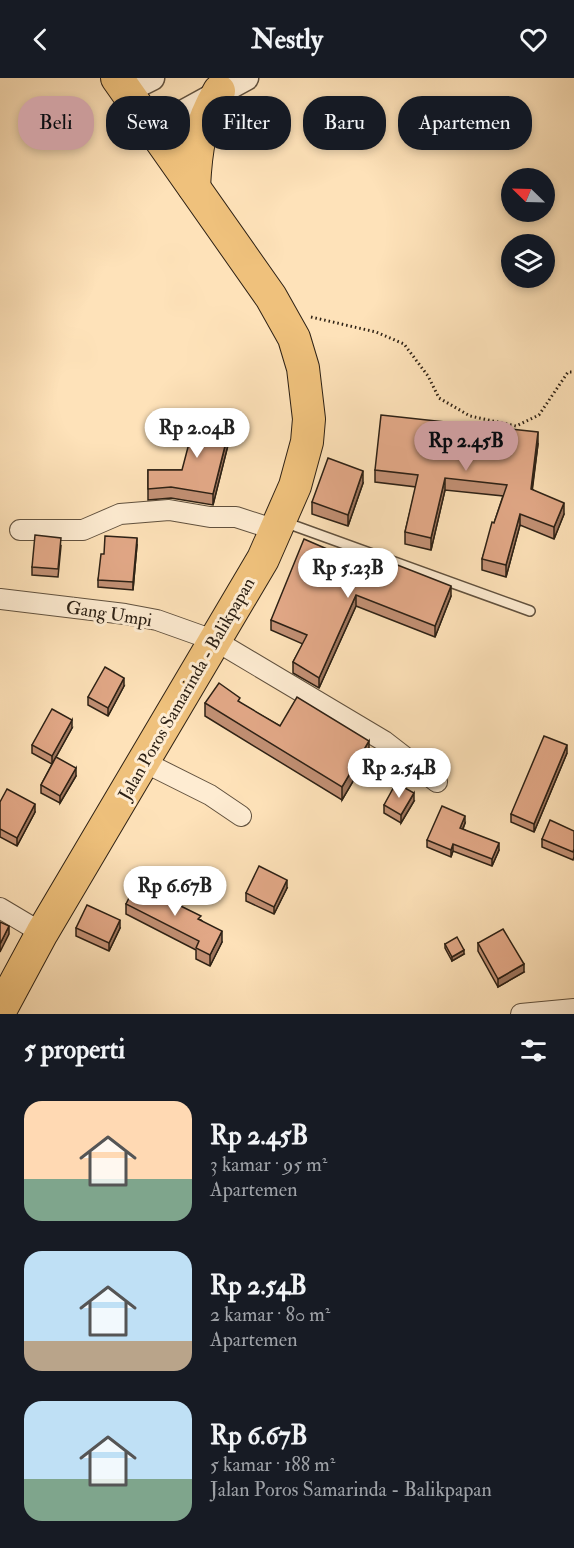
<!DOCTYPE html>
<html lang="id">
<head>
<meta charset="utf-8">
<style>
  body { margin:0; font-family:"IM FELL Double Pica",serif; background:#20242c; color:#f1f3f6; height:100vh; display:flex; flex-direction:column; font-size:22px; white-space:nowrap }
  * { box-sizing:border-box; margin:0 }
  p { font-size:20px; color:#9ea1a6 }
  .icon { flex:none; width:33px; height:33px; fill:none; stroke:currentColor; stroke-width:2; stroke-linecap:round; stroke-linejoin:round }
  .map { position:relative; height:936px; overflow:hidden }
  .sheet { display:flex; flex-direction:column; background:#171b24; flex:1 }
  .sheet>* { flex:none }
  .hud { position:absolute; left:18px; top:18px; width:538px; height:54px; display:flex; gap:12px }
  .needle { width:39px; rotate:293deg }
  .buttons { position:absolute; left:501px; top:90px; display:grid; gap:12px }
  .buttons a { display:grid; place-items:center; width:54px; height:54px; border-radius:50%; background:#171b24; box-shadow:0 3px 9px #0003; font-size:30px }
  .price { position:absolute; translate:-50% -51px; padding:0 14px; border-radius:21px; background:#fff; color:#222; font-size:20px; line-height:39px; filter:drop-shadow(0 2px 3px #0008) }
  .price::after { content:''; position:absolute; left:50%; top:36px; width:18px; height:14px; margin-left:-9px; background:inherit; clip-path:polygon(0 0,100% 0,50% 100%) }
  .price.current { background:#c59692; color:#111 }
  ul { padding:0; list-style:none }
  li { display:flex; align-items:center; gap:18px; height:150px; padding:0 24px }
  li span { display:grid; place-items:center; flex:none; width:168px; height:120px; border-radius:18px; color:#555 }
  li>.icon { margin-inline-start:auto }
  span .icon { width:72px; height:72px; fill:#fffc; stroke-width:1 }
  li b { font-size:26px }
  h2 { display:flex; justify-content:space-between; align-items:center; height:72px; padding:0 24px; font-size:26px }
  .pill { padding:0 21px; border-radius:24px; background:#171b24; box-shadow:0 3px 9px #0003; font-size:21px; line-height:54px }
  .pill.current { background:#c59692; color:#111 }
  header { display:flex; justify-content:space-between; align-items:center; height:78px; padding:0 24px; background:#171b24; font-size:27px; font-weight:700 }
  .map>svg:first-child { display:block }
  .lines { fill:none; stroke-linecap:round; stroke-linejoin:round }
  .service-casing { stroke:#61513e; stroke-width:12 }
  .minor-casing { stroke:#61513e; stroke-width:22 }
  .tertiary-casing { stroke:#61513e; stroke-width:27 }
  .trunk-casing { stroke:#2d2115; stroke-width:34 }
  .path { stroke:#2d2115; stroke-width:3; stroke-dasharray:1.5 3; stroke-linecap:butt }
  .service { stroke:#feecd2; stroke-width:9 }
  .minor { stroke:#feecd2; stroke-width:20 }
  .tertiary { stroke:#feecd2; stroke-width:24 }
  .trunk { stroke:#efc17c; stroke-width:32 }
  .wall { fill:#c29074; stroke:#2d2115; stroke-width:1.5 }
  .shaded-wall { fill:#9e765e; stroke:#2d2115; stroke-width:1.5 }
  .building { fill:#e2a887; stroke:#2d2115; stroke-width:1.5 }
  .labels { text-anchor:middle; dominant-baseline:central; stroke-width:6; stroke-linejoin:round; paint-order:stroke }
  .street-label { font-size:18px; fill:#2d2115; stroke:#feecd2 }
</style>
</head>
<body>
<header><svg class="icon" aria-label="back" viewBox="0 0 24 24"><path d="M15 5l-7 7 7 7"/></svg>Nestly<svg class="icon" aria-label="heart" viewBox="0 0 24 24"><path d="M12 20l-8-8c-3-5 5-10 8-4 3-6 11-1 8 4z"/></svg></header>
<div class="map">
<svg width="574" height="936" viewBox="0 0 574 936">
  <rect width="100%" height="100%" fill="#fee2b9"/>
  <filter id="stains"><feTurbulence type="fractalNoise" baseFrequency=".00333" numOctaves="4"/><feColorMatrix values="0 0 0 0 .2 0 0 0 0 .09 0 0 0 0 .02 0 0 0 .5 -.17"/></filter>
  <radialGradient id="worn" r=".72"><stop offset=".6" stop-color="#630" stop-opacity="0"/><stop offset="1" stop-color="#630" stop-opacity=".3"/></radialGradient>
  <g class="lines">
    <g class="service-casing">
      <path id="service" d="M284,444L530,533"/>
    </g>
    <g class="minor-casing">
      <g id="minor">
        <path d="M20,452H83L120,436L169,432L210,439H236L276,452"/>
        <path d="M0,521L125,536L157,542L216,563L384,663L437,704"/>
        <path d="M144,684L210,717L241,738"/>
        <path d="M0,830L42,855"/>
        <path d="M521,936L574,931"/>
      </g>
    </g>
    <g class="tertiary-casing">
      <g id="tertiary">
        <path d="M126,13L152,0"/>
        <path d="M153,51L246,0"/>
      </g>
    </g>
    <g class="trunk-casing">
      <g id="trunk">
        <path d="M194,109C196,71 199,47 219,13"/>
        <path d="M0,933L42,855L263,481L295,408L307,364L309,341L303,290L294,260L271,219L117,0"/>
      </g>
    </g>
    <path class="path" d="M311,239L376,254L404,266L428,298L439,320L470,338L516,348L539,337L568,294H574"/>
    <use href="#service" class="service"/>
    <use href="#minor" class="minor"/>
    <use href="#tertiary" class="tertiary"/>
    <use href="#trunk" class="trunk"/>
  </g>
  <g class="wall">
    <path d="M231,355L213,427L171,420L148,422V392H182Z"/>
    <path d="M538,366L532,411L564,436L554,461L520,447L506,499L482,492V481L503,418L445,412L431,472L405,466V454L416,409L375,404V392Z"/>
    <path d="M363,405L348,448L312,436V424Z"/>
    <path d="M137,467L133,512L98,509V502L104,476Z"/>
    <path d="M61,468L58,499L32,497V489Z"/>
    <path d="M327,477L371,494L451,518L435,559L356,528L319,610L293,595V584L303,566L271,552V542Z"/>
    <path d="M124,608L108,638L88,627V619Z"/>
    <path d="M205,625H240L280,648L369,676L342,722L205,638Z"/>
    <path d="M72,650L56,679L76,698L60,725L41,715V707L52,686L32,675V667Z"/>
    <path d="M567,675L534,754L511,744V736Z"/>
    <path d="M414,723L401,745L384,735V727Z"/>
    <path d="M0,724L35,734L17,768L0,759Z"/>
    <path d="M465,745L463,751L499,772L492,788L453,773L451,779L427,769V762Z"/>
    <path d="M574,753V779L573,782L542,769V761Z"/>
    <path d="M287,810L274,836L246,823V815Z"/>
    <path d="M126,826L201,842L222,864L210,888L196,881V872L126,836Z"/>
    <path d="M76,850H120L109,873L76,858Z"/>
    <path d="M478,865L524,894L498,909L478,873Z"/>
    <path d="M445,866L464,876L452,883L445,870Z"/>
  </g>
  <g class="shaded-wall">
    <path d="M231,344V355L213,427V416Z"/>
    <path d="M538,354V366L531,423V411Z"/>
    <path d="M363,393V405L348,448V437Z"/>
    <path d="M445,400V412L431,472V460Z"/>
    <path d="M564,425V436L554,461V449Z"/>
    <path d="M520,436V447L506,499V487Z"/>
    <path d="M137,460V467L133,512V504Z"/>
    <path d="M451,508V518L435,559V548Z"/>
    <path d="M356,517V528L319,610V600Z"/>
    <path d="M124,600V608L108,638V630Z"/>
    <path d="M72,642V650L52,686V678Z"/>
    <path d="M369,663V676L342,722V709Z"/>
    <path d="M567,667V675L534,754V746Z"/>
    <path d="M76,690V698L60,725V718Z"/>
    <path d="M414,715V723L401,745V737Z"/>
    <path d="M35,726V734L17,768V760Z"/>
    <path d="M465,738V745L460,757V750Z"/>
    <path d="M499,765V772L492,788V781Z"/>
    <path d="M453,766V773L451,779V772Z"/>
    <path d="M287,802V810L274,836V829Z"/>
    <path d="M120,842V850L109,873V865Z"/>
    <path d="M9,848V856L0,874V866Z"/>
    <path d="M222,853V864L210,888V877Z"/>
    <path d="M464,872V876L452,883V879Z"/>
    <path d="M524,886V894L498,909V901Z"/>
  </g>
  <g class="building">
    <path d="M197,335L231,344L213,416L171,409L148,411V392H182Z"/>
    <path d="M381,337L538,354L531,411L564,425L554,449L520,436L506,487L482,481L492,444L494,445L507,407L445,400L431,460L405,454L418,397L375,392Z"/>
    <path d="M328,380L363,393L348,437L312,424Z"/>
    <path d="M35,457L61,460L58,491L32,489Z"/>
    <path d="M105,458L137,460L133,504L98,502L101,476H104Z"/>
    <path d="M304,461L327,471L325,476L371,494L377,479L451,508L435,548L356,517L319,600L293,584L307,557L271,542Z"/>
    <path d="M105,589L124,600L108,630L88,619Z"/>
    <path d="M219,605L240,620L238,623L280,648L297,619L369,663L342,709L205,625Z"/>
    <path d="M52,631L72,642L52,678L32,667Z"/>
    <path d="M544,658L567,667L534,746L511,736Z"/>
    <path d="M56,679L76,690L60,718L41,707Z"/>
    <path d="M396,705L414,715L401,737L384,727Z"/>
    <path d="M7,711L35,726L17,760L0,751V724Z"/>
    <path d="M442,728L465,738L460,750L499,765L492,781L453,766L451,772L427,762Z"/>
    <path d="M550,742L574,753V771L573,774L542,761Z"/>
    <path d="M259,788L287,802L274,829L246,815Z"/>
    <path d="M136,806L201,838L198,841L222,853L210,877L196,870L199,863L126,826Z"/>
    <path d="M87,827L120,842L109,865L76,850Z"/>
    <path d="M0,844L9,848L0,866Z"/>
    <path d="M503,851L524,886L498,901L478,865Z"/>
    <path d="M457,859L464,872L452,879L445,866Z"/>
  </g>
  <g class="labels">
    <g class="street-label">
      <text transform="translate(109 536) rotate(9)">Gang Umpi</text>
      <text transform="translate(187 611) rotate(-60)">Jalan Poros Samarinda - Balikpapan</text>
    </g>
  </g>
  <rect width="100%" height="100%" filter="url(#stains)"/>
  <rect width="100%" height="100%" fill="url(#worn)"/>
</svg>
<div class="buttons">
<a><svg class="needle" viewBox="-14 -14 28 28"><path d="M0-13l5 13h-10z" fill="#e53935"/><path d="M0 13l5-13h-10z" fill="#9ea1a6"/></svg></a>
<a><svg class="icon" aria-label="layers" viewBox="0 0 24 24"><path d="M12 4l9 5-9 5-9-5zM3 14l9 5 9-5"/></svg></a>
</div>
<b class="price" style="left:197px;top:381px">Rp 2.04B</b>
<b class="price current" style="left:466px;top:394px">Rp 2.45B</b>
<b class="price" style="left:348px;top:521px">Rp 5.23B</b>
<b class="price" style="left:399px;top:721px">Rp 2.54B</b>
<b class="price" style="left:175px;top:839px">Rp 6.67B</b>
<div class="hud">
<a class="pill current">Beli</a>
<a class="pill">Sewa</a>
<a class="pill">Filter</a>
<a class="pill">Baru</a>
<a class="pill">Apartemen</a>
</div>
</div>
<section class="sheet">
<h2>5 properti<svg class="icon" aria-label="filters" viewBox="0 0 24 24"><path d="M4 7h16M4 17h16"/><circle cx="9" cy="7" r="2"/><circle cx="15" cy="17" r="2"/></svg></h2>
<ul>
<li><span style="background:linear-gradient(#ffd9b3 65%,#7fa58c 0)"><svg class="icon" aria-label="home" viewBox="0 0 24 24"><path d="M3 11l9-7 9 7M6 9v11h12V9"/></svg></span><div><b>Rp 2.45B</b><p>3 kamar · 95 m²</p><p>Apartemen</p></div></li>
<li><span style="background:linear-gradient(#bfe0f5 75%,#b9a48a 0)"><svg class="icon" aria-label="home" viewBox="0 0 24 24"><path d="M3 11l9-7 9 7M6 9v11h12V9"/></svg></span><div><b>Rp 2.54B</b><p>2 kamar · 80 m²</p><p>Apartemen</p></div></li>
<li><span style="background:linear-gradient(#bfe0f5 65%,#7fa58c 0)"><svg class="icon" aria-label="home" viewBox="0 0 24 24"><path d="M3 11l9-7 9 7M6 9v11h12V9"/></svg></span><div><b>Rp 6.67B</b><p>5 kamar · 188 m²</p><p>Jalan Poros Samarinda - Balikpapan</p></div></li>
</ul>
</section>
</body>
</html>
